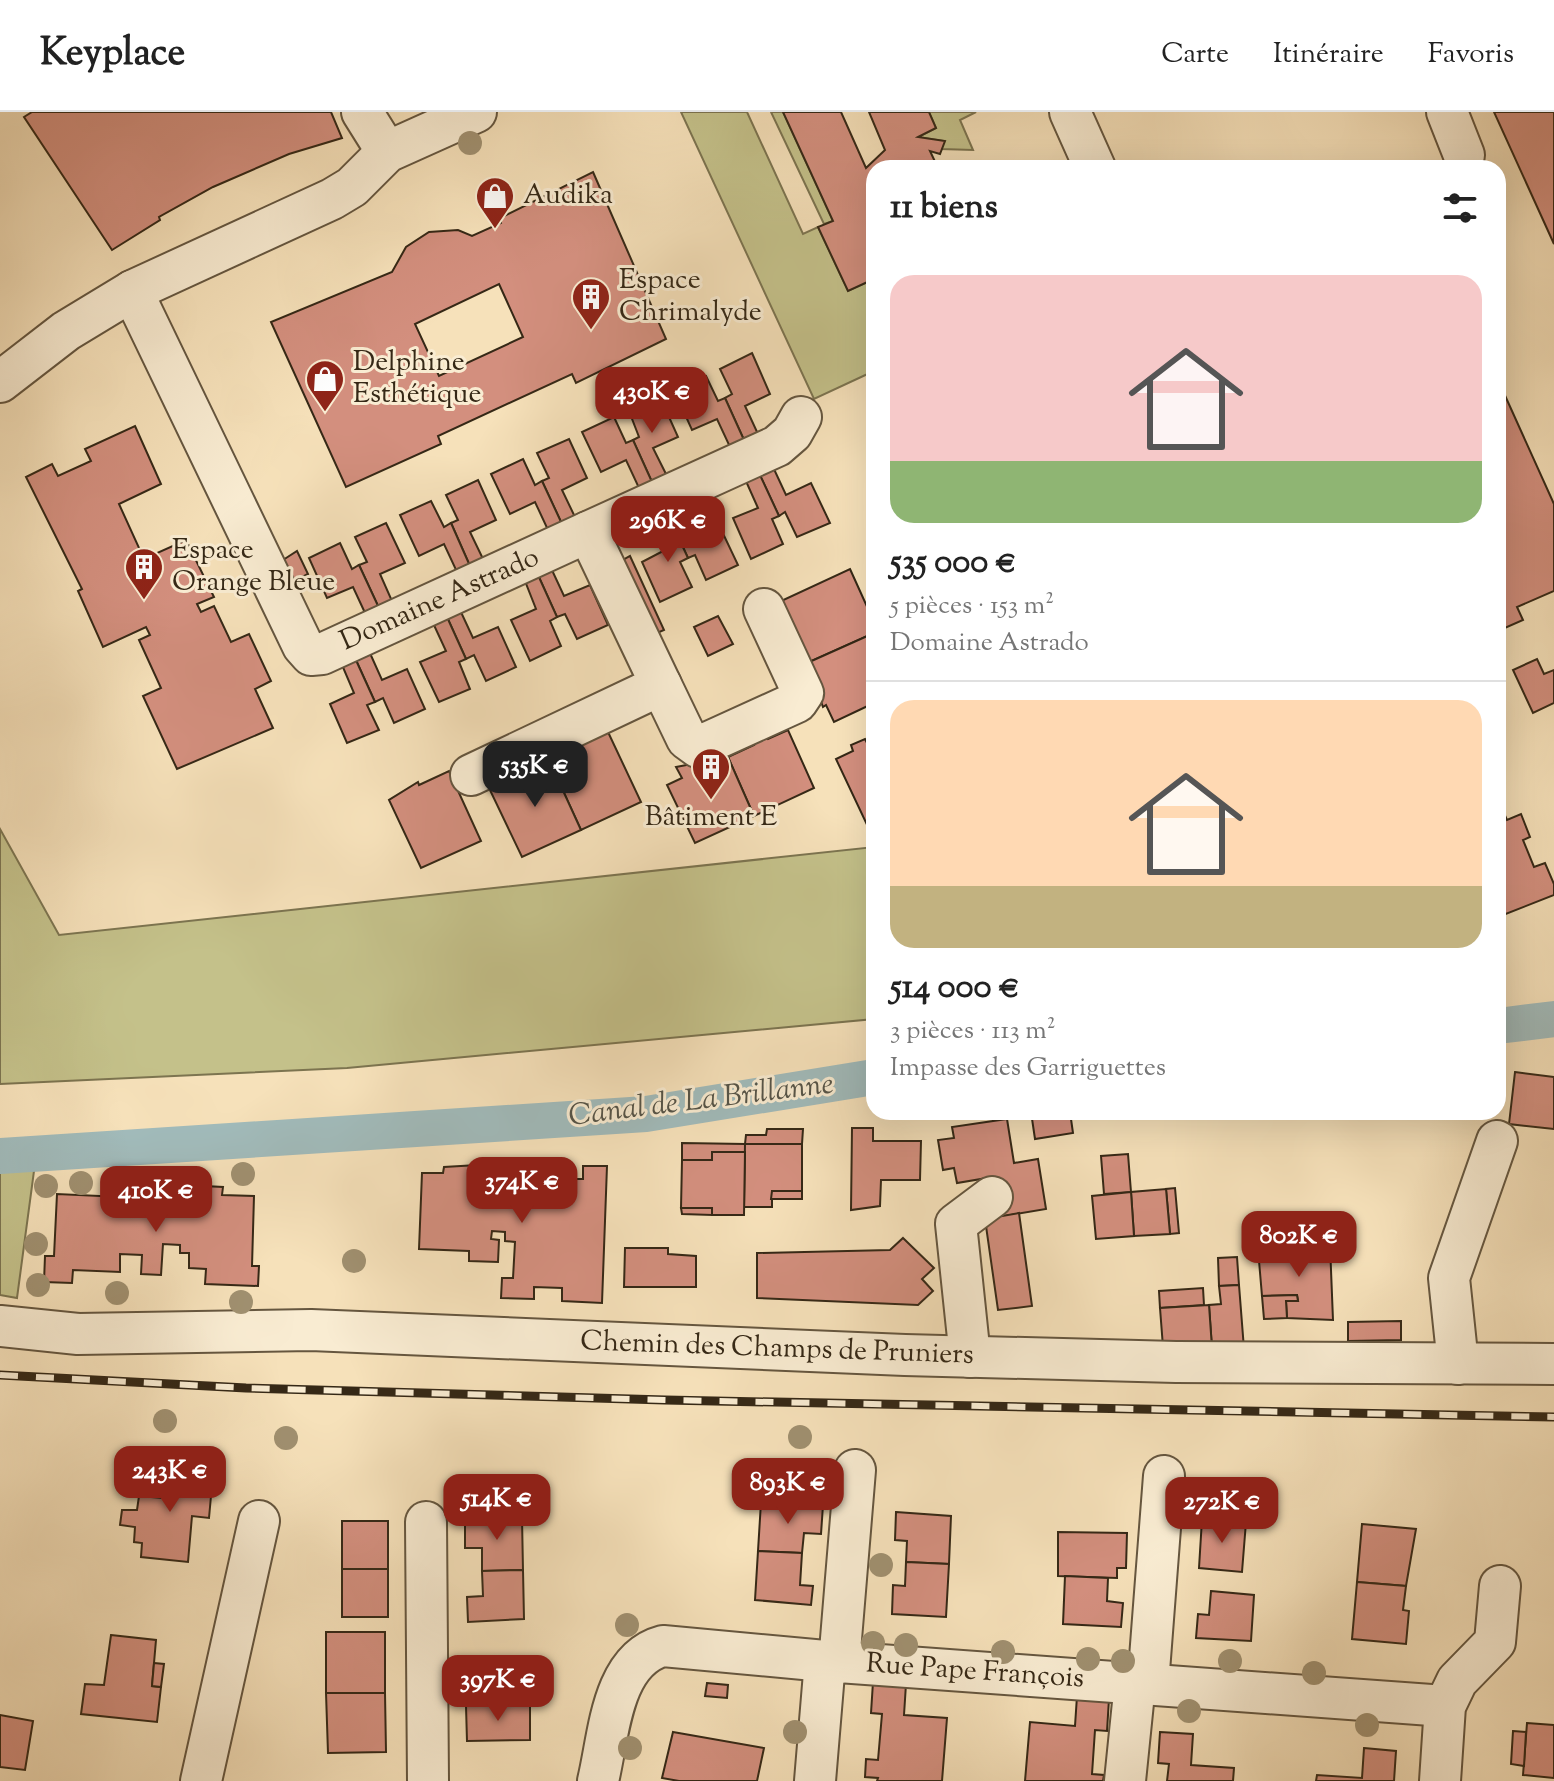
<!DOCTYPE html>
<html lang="fr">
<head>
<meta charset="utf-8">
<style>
  body { margin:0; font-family:"Sorts Mill Goudy",serif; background:#f6f6f6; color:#222; height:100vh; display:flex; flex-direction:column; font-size:30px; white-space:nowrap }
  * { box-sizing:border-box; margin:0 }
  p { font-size:26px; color:#767676 }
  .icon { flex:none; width:44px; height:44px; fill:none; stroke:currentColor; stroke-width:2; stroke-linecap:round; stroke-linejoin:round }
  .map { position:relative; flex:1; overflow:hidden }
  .drawer { position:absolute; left:866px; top:48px; width:640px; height:960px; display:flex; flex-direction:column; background:#fff; border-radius:24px; box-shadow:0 8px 32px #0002 }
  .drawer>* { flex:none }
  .price { position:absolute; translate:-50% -68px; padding:0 18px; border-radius:16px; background:#8f2418; color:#fff; font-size:26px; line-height:52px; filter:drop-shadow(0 2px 4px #0008) }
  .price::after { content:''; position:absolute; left:50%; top:48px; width:24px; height:18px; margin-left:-12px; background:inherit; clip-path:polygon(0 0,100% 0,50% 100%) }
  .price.current { background:#222; color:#fff }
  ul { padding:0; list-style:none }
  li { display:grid; align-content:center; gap:16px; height:424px; padding:0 24px }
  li+li { border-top:2px solid #e0e0e0 }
  li span { display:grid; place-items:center; height:248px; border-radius:24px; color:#555 }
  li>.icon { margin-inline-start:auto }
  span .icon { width:144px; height:144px; fill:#fffc; stroke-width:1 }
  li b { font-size:34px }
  h2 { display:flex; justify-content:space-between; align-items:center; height:96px; padding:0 24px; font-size:34px }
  header { display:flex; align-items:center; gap:48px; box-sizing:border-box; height:112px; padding:0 40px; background:#fff; border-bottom:2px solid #e0e0e0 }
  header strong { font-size:38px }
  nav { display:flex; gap:44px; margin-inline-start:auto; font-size:28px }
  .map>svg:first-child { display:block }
  .green { fill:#c4c18a; stroke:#7c7450; stroke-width:2 }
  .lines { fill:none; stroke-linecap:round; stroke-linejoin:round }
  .canal { stroke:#a1bbbb; stroke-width:36 }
  .building { fill:#d38f7e; stroke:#352816; stroke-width:2; fill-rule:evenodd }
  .minor-casing { stroke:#65563f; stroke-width:44 }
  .minor { stroke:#f9ecd2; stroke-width:40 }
  .rail-casing { stroke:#352816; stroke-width:9 }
  .rail { stroke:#f9ecd2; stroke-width:6; stroke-dasharray:18; stroke-linecap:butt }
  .tree { fill:#a09070 }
  .labels { text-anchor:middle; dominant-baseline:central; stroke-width:6; stroke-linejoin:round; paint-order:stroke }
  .poi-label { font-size:28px; fill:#352816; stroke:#f9ecd2; text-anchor:start }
  .street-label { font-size:28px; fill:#352816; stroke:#f9ecd2 }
  .water-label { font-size:30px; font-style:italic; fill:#555448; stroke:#f9ecd2 }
</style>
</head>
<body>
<header>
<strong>Keyplace</strong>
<nav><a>Carte</a><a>Itinéraire</a><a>Favoris</a></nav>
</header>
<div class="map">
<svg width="1554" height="1669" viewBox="0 0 1554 1669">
  <rect width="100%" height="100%" fill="#f6e1ba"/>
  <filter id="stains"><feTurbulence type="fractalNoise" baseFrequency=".0025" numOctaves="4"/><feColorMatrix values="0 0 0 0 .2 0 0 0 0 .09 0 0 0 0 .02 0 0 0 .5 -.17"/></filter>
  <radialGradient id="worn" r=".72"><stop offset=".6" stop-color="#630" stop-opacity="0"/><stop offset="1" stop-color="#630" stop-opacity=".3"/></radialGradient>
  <g class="green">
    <path d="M681,0H747L803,122L818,115L848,179L874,167V259L814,287Z"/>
    <path d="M771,0H783L833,109L824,112Z"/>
    <path d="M929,0H976L960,8L973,38L941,37L944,29L918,25L936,16Z"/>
    <path d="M0,717L59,823L874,735V907L347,956L0,972Z"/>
    <path d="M0,1059H34L17,1186L0,1183Z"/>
  </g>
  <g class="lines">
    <g class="canal">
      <path d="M1498,914L1554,907"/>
      <path d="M0,1044L646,1002L874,965"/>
    </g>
  </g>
  <g class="building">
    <path d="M32,0H331L342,26L289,42L213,75L159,105L160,108L112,138L24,5Z"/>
    <path d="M783,0H841L866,56L885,38L869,0H929L936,16L918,25L945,29L940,42L930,39L938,56H874V167L848,179L818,115L833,109Z"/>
    <path d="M1494,0H1554V132Z"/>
    <path d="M593,60L666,227L576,271L572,262L438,324L441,332L346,375L271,210L392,160L406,135L429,120L458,118L472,124L501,111L500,106ZM499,172L523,225L439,264L415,212Z"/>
    <path d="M752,241L770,282L745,294L758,322L744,328L725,286L732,282L720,257Z"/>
    <path d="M706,264L718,289L725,286L744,328L730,335L717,307L692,318L674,278Z"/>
    <path d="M1498,268L1554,392V479L1517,495L1523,508L1498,519Z"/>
    <path d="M660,285L678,325L653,336L667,364L652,370L633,328L639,325L629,299Z"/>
    <path d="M614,305L626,331L633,328L652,370L639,376L626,348L601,360L582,320Z"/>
    <path d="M135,314L161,372L119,392L144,447L186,428L214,485L197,492L201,500L214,494L231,530L249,522L271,569L255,577L273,616L177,657L143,584L161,576L139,528L150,523L146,515L103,535L78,479L82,477L26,365L52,352L58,364L91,349L85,337Z"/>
    <path d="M569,327L587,366L562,378L575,405L562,412L542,369L549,366L537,341Z"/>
    <path d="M523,347L535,373L542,369L562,412L548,418L535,390L510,402L491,362Z"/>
    <path d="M773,355L786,383L811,371L830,411L797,425L785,400L779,404L759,361Z"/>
    <path d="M759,361L779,404L772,407L783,432L751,447L733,406L758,396L745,367Z"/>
    <path d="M478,368L496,408L470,420L484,449L470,454L451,411L458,408L446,383Z"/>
    <path d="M431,389L444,415L451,411L470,454L457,460L444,432L419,444L400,403Z"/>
    <path d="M682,397L695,424L719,413L738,453L706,468L695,443L688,446L668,403Z"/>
    <path d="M668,403L688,446L680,450L692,475L660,490L642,450L667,437L654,410Z"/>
    <path d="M386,411L405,451L380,462L392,489L379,496L359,453L367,450L355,425Z"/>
    <path d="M340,431L352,457L359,453L379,496L366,503L353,475L327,486L309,446Z"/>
    <path d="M297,439L308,462L293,470L283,448Z"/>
    <path d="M630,444L664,518L648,525L614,453Z"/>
    <path d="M551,456L564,484L590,473L608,513L577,527L565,502L557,505L538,463Z"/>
    <path d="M850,457L874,510V521L807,551L779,490Z"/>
    <path d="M538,463L557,505L550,509L561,534L530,549L511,508L536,497L525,469Z"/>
    <path d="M460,498L473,526L498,515L516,555L486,569L474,543L466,547L447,505Z"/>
    <path d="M718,504L733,532L708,544L694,515Z"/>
    <path d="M447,505L466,547L459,550L470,577L439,590L420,550L446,539L433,511Z"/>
    <path d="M874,521V591L834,610L826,593L823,595L807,551Z"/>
    <path d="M369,539L382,568L407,557L425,597L394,611L383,586L375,590L355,546Z"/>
    <path d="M355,546L375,590L367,593L379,618L347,631L330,592L354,581L342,553Z"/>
    <path d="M1537,547L1544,562L1554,558V591L1533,601L1513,558Z"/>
    <path d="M762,616L768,627L788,618L814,676L754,704L728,645L754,633L751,626Z"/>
    <path d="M608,620L641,690L581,718L549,648L590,625L591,628Z"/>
    <path d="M865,627L868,633L874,630V715L869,717L836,647L853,639L851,633Z"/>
    <path d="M728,645L754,704L695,731L667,673L682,666L676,655L697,651L701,657Z"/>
    <path d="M549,648L581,718L522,745L489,676Z"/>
    <path d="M449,659L481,729L421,756L389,688L418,670L419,673Z"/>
    <path d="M1498,688L1507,708L1521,702L1530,725L1523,728L1534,755L1545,751L1554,772V783L1498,805Z"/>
    <path d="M1515,960L1554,965V1017L1509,1012Z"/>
    <path d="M1031,1000H1070L1073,1021L1035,1027Z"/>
    <path d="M1007,1007L1014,1051L1038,1047L1046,1097L999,1105L993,1065L957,1071L954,1056L943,1058L938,1028L954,1026L952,1015Z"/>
    <path d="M852,1016H873V1029H921L920,1068H881L880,1094L851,1098Z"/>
    <path d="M767,1017H803L802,1032H745L746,1023H766Z"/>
    <path d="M682,1031L745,1032V1040H712V1048H682Z"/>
    <path d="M745,1032H802V1079H772V1095H744Z"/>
    <path d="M712,1040H745L744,1103H712V1096H681L682,1048H712Z"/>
    <path d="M1128,1042L1131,1080L1104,1082L1101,1044Z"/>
    <path d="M478,1053L514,1054V1059L564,1057L563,1067H583V1054H607L602,1191L562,1189V1176L534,1175V1187L501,1186L502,1166H513L515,1130L505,1129V1120L492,1119L491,1127L499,1128L498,1150L469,1149V1139L419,1137L422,1061H443L444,1055Z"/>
    <path d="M164,1072L223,1075L222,1083L254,1084L252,1154H259L258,1174L205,1172L206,1157L189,1156V1141H180V1133L163,1132L161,1163L141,1162L142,1143L120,1142V1160L73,1158L72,1171L44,1170L45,1144H54L57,1082L164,1087Z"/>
    <path d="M1175,1076L1179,1121L1170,1122L1166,1077Z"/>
    <path d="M1166,1077L1170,1122L1134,1124L1131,1080Z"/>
    <path d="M772,1079H802V1087H771Z"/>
    <path d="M1131,1080L1134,1124L1096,1127L1092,1084Z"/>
    <path d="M681,1096H712V1103L682,1102Z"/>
    <path d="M1019,1101L1032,1194L998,1198L985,1107Z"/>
    <path d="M903,1126L934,1156L922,1167L933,1179L918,1193L757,1186V1141L890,1138Z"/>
    <path d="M1330,1133L1333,1208L1287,1206L1286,1189H1298L1297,1183L1262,1184L1258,1137Z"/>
    <path d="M625,1136H668V1142L696,1144V1175H624Z"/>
    <path d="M1237,1145L1239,1173L1219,1174L1218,1146Z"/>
    <path d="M1239,1173L1244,1237L1212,1236L1209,1193L1221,1192L1219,1174Z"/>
    <path d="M1203,1176L1204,1193L1160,1196L1159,1179Z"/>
    <path d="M1297,1183L1298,1189H1286L1287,1206L1264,1207L1262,1184Z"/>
    <path d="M1209,1193L1212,1236L1163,1235L1160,1196Z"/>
    <path d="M1401,1209V1228L1348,1229V1210Z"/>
    <path d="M158,1356L213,1362L209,1406L192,1404L188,1450L141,1445L142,1431L134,1430L135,1415L120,1413L122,1398H137L139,1384L162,1386L164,1371L156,1370Z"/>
    <path d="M761,1390L823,1393L821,1422L804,1421L802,1441L758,1439Z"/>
    <path d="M896,1400L951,1404L949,1452L906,1450L907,1429L895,1428Z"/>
    <path d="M522,1406L523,1458L482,1459V1436H465V1407Z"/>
    <path d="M1202,1407L1246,1410L1242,1460L1199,1456Z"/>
    <rect x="342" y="1409" width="46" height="48"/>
    <path d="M1362,1412L1416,1417L1406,1474L1357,1470Z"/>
    <path d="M1058,1420L1127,1421L1126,1456H1117V1466L1058,1464Z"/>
    <path d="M758,1439L802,1441L800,1473L813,1474L811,1493L755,1488Z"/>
    <path d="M906,1450L949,1452L946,1505L892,1502L893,1473L905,1474Z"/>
    <rect x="342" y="1457" width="46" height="48"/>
    <path d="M523,1458L524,1507L468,1510L467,1485L483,1484L482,1459Z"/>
    <path d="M1065,1464L1108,1466L1107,1489L1123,1491L1121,1515L1063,1512Z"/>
    <path d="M1357,1470L1406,1474L1403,1498L1409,1499L1406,1532L1352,1527Z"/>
    <path d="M1211,1479L1254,1483L1251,1529L1196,1526L1198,1502L1209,1503Z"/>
    <rect x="326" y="1520" width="59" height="61"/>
    <path d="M111,1523L156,1528L152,1574L161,1575L157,1610L81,1602L85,1572L104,1573Z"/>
    <path d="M154,1551L164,1552L161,1575L152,1574Z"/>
    <path d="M529,1561L530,1594H466V1562Z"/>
    <path d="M873,1570L906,1572L904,1603L947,1606L942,1669H877L878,1666L865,1665L866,1647L878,1648L882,1602L871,1601Z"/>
    <path d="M707,1571L728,1573L727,1586L705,1584Z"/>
    <path d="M326,1581H385L386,1640L328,1641Z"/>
    <path d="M1077,1584L1109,1587L1107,1619L1095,1618L1092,1662L1104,1663L1103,1669H1025L1030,1610L1075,1614Z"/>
    <path d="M466,1594H530V1628L467,1629Z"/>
    <path d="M0,1603L33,1609L25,1658L0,1655Z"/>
    <path d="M1527,1611L1554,1613V1666L1523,1663Z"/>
    <path d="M1513,1619L1526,1620L1524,1654L1511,1652Z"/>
    <path d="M673,1620L764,1636L757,1669H679L662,1666Z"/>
    <path d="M1160,1620L1193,1622L1191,1653L1234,1656L1233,1669H1167L1169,1652L1158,1651Z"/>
    <path d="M1364,1636L1396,1639L1394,1669H1316L1317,1663L1362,1666Z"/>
  </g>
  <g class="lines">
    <g class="minor-casing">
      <g id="minor">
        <path d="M362,0L387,40"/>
        <path d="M1070,0L1095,56"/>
        <path d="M1447,0L1464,43"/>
        <path d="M132,179L303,534L311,543L322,542L588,420L661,573L471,663"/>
        <path d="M0,270L66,219L132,179L332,87L352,75L387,40L476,0"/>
        <path d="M588,420L777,334L792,321L801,305"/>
        <path d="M661,573L687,627L698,635L797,590L803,581L764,497"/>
        <path d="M0,1214L78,1222L311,1218L905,1243L1176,1250L1554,1252"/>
        <path d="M970,1245L956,1112L992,1085"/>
        <path d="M1458,1252L1449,1166L1497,1029"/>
        <path d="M426,1410L428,1669"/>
        <path d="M839,1551L855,1358"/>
        <path d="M1148,1572L1164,1364"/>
        <path d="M201,1669L259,1409"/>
        <path d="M598,1669C609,1624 611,1548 663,1534L825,1549L1445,1594"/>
        <path d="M815,1669L825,1549"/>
        <path d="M1125,1669L1135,1571"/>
        <path d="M1440,1669L1445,1594L1457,1569L1495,1530L1500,1474"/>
      </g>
    </g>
    <use href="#minor" class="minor"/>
    <g class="rail-casing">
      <path id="rail" d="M0,1263L246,1276L665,1288L1554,1305"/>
    </g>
    <use href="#rail" class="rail"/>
  </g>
  <g class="tree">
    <circle cx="470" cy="31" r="12"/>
    <circle cx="243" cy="1062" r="12"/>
    <circle cx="168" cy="1066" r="12"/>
    <circle cx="136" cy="1067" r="12"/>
    <circle cx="81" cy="1071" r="12"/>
    <circle cx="46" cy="1074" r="12"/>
    <circle cx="36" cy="1132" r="12"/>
    <circle cx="354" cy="1149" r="12"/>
    <circle cx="38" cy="1173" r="12"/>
    <circle cx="117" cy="1181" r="12"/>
    <circle cx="241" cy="1190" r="12"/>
    <circle cx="165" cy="1309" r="12"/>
    <circle cx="800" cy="1325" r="12"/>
    <circle cx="286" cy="1326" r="12"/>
    <circle cx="881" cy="1453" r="12"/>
    <circle cx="627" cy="1513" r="12"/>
    <circle cx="873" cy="1531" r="12"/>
    <circle cx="906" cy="1533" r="12"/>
    <circle cx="1003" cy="1540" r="12"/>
    <circle cx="1088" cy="1547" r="12"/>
    <circle cx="1123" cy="1549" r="12"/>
    <circle cx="1230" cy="1549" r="12"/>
    <circle cx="1314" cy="1561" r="12"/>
    <circle cx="1189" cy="1599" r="12"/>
    <circle cx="1367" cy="1613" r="12"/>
    <circle cx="795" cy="1620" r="12"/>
    <circle cx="630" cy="1636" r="12"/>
  </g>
  <defs>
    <g id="shop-pin" transform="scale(2)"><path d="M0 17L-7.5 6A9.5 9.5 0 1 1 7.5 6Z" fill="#8f2418" stroke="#f9ecd2"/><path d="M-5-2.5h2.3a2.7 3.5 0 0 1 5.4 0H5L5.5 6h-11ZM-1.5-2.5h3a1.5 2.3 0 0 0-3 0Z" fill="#fff"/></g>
    <g id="building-pin" transform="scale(2)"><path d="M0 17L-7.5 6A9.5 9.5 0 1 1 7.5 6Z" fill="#8f2418" stroke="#f9ecd2"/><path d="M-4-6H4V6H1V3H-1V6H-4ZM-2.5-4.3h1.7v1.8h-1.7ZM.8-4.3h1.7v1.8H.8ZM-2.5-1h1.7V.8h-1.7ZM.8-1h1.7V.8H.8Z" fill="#fff"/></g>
  </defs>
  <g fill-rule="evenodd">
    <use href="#shop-pin" x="495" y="84"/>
    <use href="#building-pin" x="591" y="185"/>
    <use href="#shop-pin" x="325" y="267"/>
    <use href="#building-pin" x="144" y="455"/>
    <use href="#building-pin" x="711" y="655"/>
  </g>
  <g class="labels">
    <g class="poi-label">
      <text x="523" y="84">Audika</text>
      <text x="619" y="169">Espace<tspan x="619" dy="32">Chrimalyde</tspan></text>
      <text x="353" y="251">Delphine<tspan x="353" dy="32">Esthétique</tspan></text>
      <text x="172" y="439">Espace<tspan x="172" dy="32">Orange Bleue</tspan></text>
      <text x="711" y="706" text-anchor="middle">Bâtiment E</text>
    </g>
    <g class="street-label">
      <text transform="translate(440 488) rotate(-24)">Domaine Astrado</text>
      <text transform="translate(777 1237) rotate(2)">Chemin des Champs de Pruniers</text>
      <text transform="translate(975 1560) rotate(4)">Rue Pape François</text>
    </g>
    <g class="water-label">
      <text transform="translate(701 989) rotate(-7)">Canal de La Brillanne</text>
    </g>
  </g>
  <rect width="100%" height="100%" filter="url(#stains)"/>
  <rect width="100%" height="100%" fill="url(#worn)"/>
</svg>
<b class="price" style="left:652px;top:323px">430K €</b>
<b class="price" style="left:668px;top:452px">296K €</b>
<b class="price current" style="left:535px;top:697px">535K €</b>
<b class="price" style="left:522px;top:1113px">374K €</b>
<b class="price" style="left:156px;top:1122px">410K €</b>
<b class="price" style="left:1299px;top:1167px">802K €</b>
<b class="price" style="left:170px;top:1402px">243K €</b>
<b class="price" style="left:788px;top:1414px">893K €</b>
<b class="price" style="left:497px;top:1430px">514K €</b>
<b class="price" style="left:1222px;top:1433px">272K €</b>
<b class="price" style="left:498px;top:1611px">397K €</b>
<section class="drawer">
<h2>11 biens<svg class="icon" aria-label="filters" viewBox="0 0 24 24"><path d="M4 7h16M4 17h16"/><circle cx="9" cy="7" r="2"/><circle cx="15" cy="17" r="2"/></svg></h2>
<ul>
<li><span style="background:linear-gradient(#f6c9c9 75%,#8fb573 0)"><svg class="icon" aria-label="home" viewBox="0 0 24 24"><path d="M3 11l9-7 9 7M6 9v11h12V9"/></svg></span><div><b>535 000 €</b><p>5 pièces · 153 m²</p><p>Domaine Astrado</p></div></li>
<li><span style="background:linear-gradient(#ffd9b3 75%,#c2b280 0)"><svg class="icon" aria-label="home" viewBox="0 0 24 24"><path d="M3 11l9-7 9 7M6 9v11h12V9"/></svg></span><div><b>514 000 €</b><p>3 pièces · 113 m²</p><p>Impasse des Garriguettes</p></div></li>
</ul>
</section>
</div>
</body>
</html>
